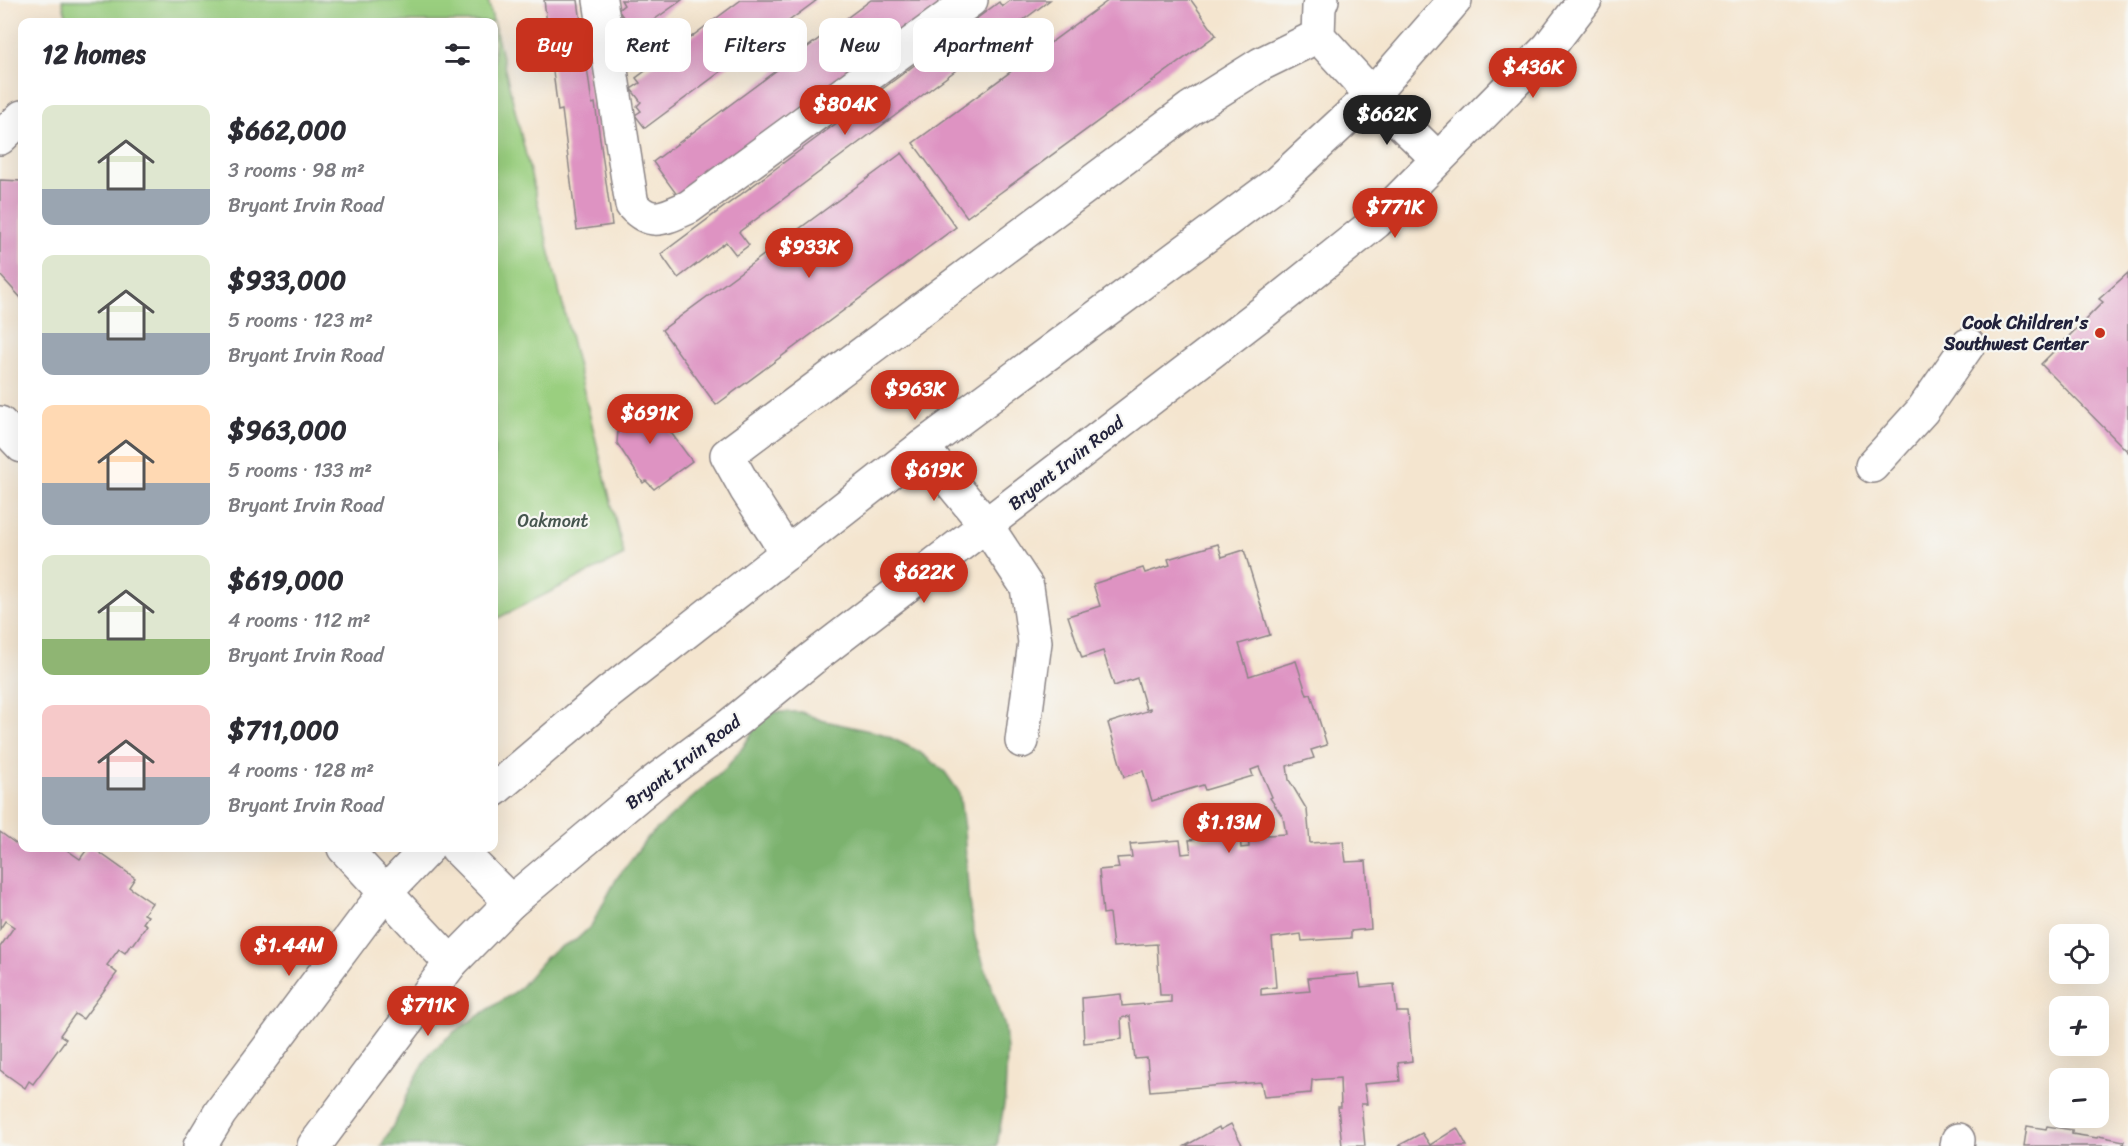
<!DOCTYPE html>
<html lang="en">
<head>
<meta charset="utf-8">
<style>
  body { margin:0; font-family:Sriracha,sans-serif; background:#f2f2f3; color:#2b2b33; height:100vh; display:flex; flex-direction:column; font-size:22px; white-space:nowrap }
  * { box-sizing:border-box; margin:0 }
  p { font-size:20px; color:#7c7c81 }
  .icon { flex:none; width:33px; height:33px; fill:none; stroke:currentColor; stroke-width:2; stroke-linecap:round; stroke-linejoin:round }
  .map { position:relative; flex:1; overflow:hidden }
  .panel { position:absolute; left:18px; top:18px; width:480px; height:834px; display:flex; flex-direction:column; background:#fff; border-radius:12px; box-shadow:0 6px 24px #0002 }
  .panel>* { flex:none }
  .guide { position:absolute; left:516px; top:18px; width:570px; height:54px; display:flex; gap:12px }
  .tools { position:absolute; left:2049px; top:924px; display:grid; gap:12px }
  .tools a { display:grid; place-items:center; width:60px; height:60px; border-radius:12px; background:#fff; box-shadow:0 6px 24px #0002; font-size:30px }
  .price { position:absolute; translate:-50% -51px; padding:0 14px; border-radius:21px; background:#c8321e; color:#fff; font-size:20px; line-height:39px; filter:drop-shadow(0 2px 3px #0008) }
  .price::after { content:''; position:absolute; left:50%; top:36px; width:18px; height:14px; margin-left:-9px; background:inherit; clip-path:polygon(0 0,100% 0,50% 100%) }
  .price.current { background:#222; color:#fff }
  ul { padding:0; list-style:none }
  li { display:flex; align-items:center; gap:18px; height:150px; padding:0 24px }
  li span { display:grid; place-items:center; flex:none; width:168px; height:120px; border-radius:12px; color:#555 }
  li>.icon { margin-inline-start:auto }
  span .icon { width:72px; height:72px; fill:#fffc; stroke-width:1 }
  li b { font-size:26px }
  h2 { display:flex; justify-content:space-between; align-items:center; height:72px; padding:0 24px; font-size:26px }
  .chip { padding:0 21px; border-radius:12px; background:#fff; box-shadow:0 6px 24px #0002; font-size:21px; line-height:54px }
  .chip.current { background:#c8321e; color:#fff }
  .map>svg:first-child { display:block }
  .green { fill:#9acf7f; stroke:#5e785d; stroke-width:1.5 }
  .forest { fill:#7bb26e; stroke:#4e6a54; stroke-width:1.5 }
  .building { fill:#de93c2 }
  .lines { fill:none; stroke-linecap:round; stroke-linejoin:round }
  .minor-casing { stroke:#8b8485; stroke-width:36 }
  .major-casing { stroke:#8b8485; stroke-width:36 }
  .minor { stroke:#fff; stroke-width:33 }
  .major { stroke:#fff; stroke-width:33 }
  .poi-dot { fill:#c8321e; stroke:#f6f6f2; stroke-width:2 }
  .labels { text-anchor:middle; dominant-baseline:central; stroke-width:4.5; stroke-linejoin:round; paint-order:stroke }
  .poi-label { font-size:18px; font-weight:bold; fill:#22223b; stroke:#f6f6f2; text-anchor:end }
  .street-label { font-size:18px; fill:#22223b; stroke:#f6f6f2 }
  .park-label { font-size:18px; fill:#46564f; stroke:#f6f6f2 }
</style>
</head>
<body>
<div class="map">
<svg width="2128" height="1146" viewBox="0 0 2128 1146">
  <rect width="100%" height="100%" fill="#f6f6f2"/>
  <filter id="ink" filterUnits="userSpaceOnUse"><feTurbulence type="fractalNoise" baseFrequency=".0167" numOctaves="2"/><feDisplacementMap in="SourceGraphic" scale="12" xChannelSelector="R" yChannelSelector="G"/><feConvolveMatrix kernelMatrix="1 2 1 2 8 2 1 2 1" color-interpolation-filters="sRGB"/></filter>
  <filter id="wash" filterUnits="userSpaceOnUse"><feTurbulence type="fractalNoise" baseFrequency=".008" numOctaves="4" result="noise"/><feDisplacementMap in="SourceGraphic" scale="24" xChannelSelector="R" yChannelSelector="G"/><feGaussianBlur stdDeviation="1.35" result="paint"/><feColorMatrix in="noise" values="0 0 0 0 0 0 0 0 0 0 0 0 0 0 0 0 0 1.4 0 .05"/><feComposite in="paint" operator="in"/></filter>
  <g filter="url(#wash)">
    <rect width="100%" height="100%" fill="#f4e5cf"/>
    <path class="green" d="M62,0H488L624,555L494,620V22H68Z"/>
    <path class="forest" d="M774,712H801L821,720L883,734L918,751L945,772L959,792L964,829L969,902L975,938L1005,1027L1007,1051L1005,1099L997,1146H381L397,1119L412,1084L430,1053L455,1031L518,990L546,957L562,946L576,940L591,926L617,878L648,837L726,768L743,747L756,726Z"/>
    <g id="blocks">
      <g class="building">
        <path d="M544,0H578L592,104L595,103L612,225L577,230L562,110L558,111Z"/>
        <path d="M621,0H682L631,36L622,24L626,21L618,10L624,5Z"/>
        <path d="M741,0H817L645,128L635,115L641,111L637,106L641,102L631,89L640,83L636,78Z"/>
        <path d="M871,0H949L680,199L653,162Z"/>
        <path d="M1011,0H1050L739,232L749,245L736,255L726,242L678,278L661,254L999,2L1002,7Z"/>
        <path d="M1109,0H1191L1216,35L967,217L913,143Z"/>
        <path d="M902,153L956,227L716,405L662,330Z"/>
        <path d="M0,180L22,181V299L0,275Z"/>
        <path d="M2128,273V452L2041,364L2103,302L2099,299Z"/>
        <path d="M646,399L692,461L654,489L646,481L643,483L617,443L619,418Z"/>
        <path d="M1218,544L1222,557L1244,550L1270,635L1239,644L1249,676L1296,661L1307,695L1311,694L1327,745L1311,750L1314,758L1287,766L1289,780L1307,810L1310,843L1343,841L1346,862L1366,861L1371,929L1351,931V938L1302,941L1301,934L1272,938L1276,987L1261,989V995L1310,991L1308,978L1359,974L1361,987L1394,984L1397,1012H1408L1412,1061L1398,1063L1400,1081L1364,1084L1367,1104H1361L1365,1146H1342L1338,1107H1341L1340,1078L1312,1080L1311,1093L1264,1097L1261,1082L1150,1091L1147,1058L1135,1059L1130,1016L1121,1018L1122,1039L1084,1043L1082,998L1121,994L1122,1006L1171,1002V995H1160L1157,944L1113,947L1109,913L1103,914L1099,870L1119,868L1117,858L1132,857L1130,844L1180,840L1182,854L1191,853L1189,840L1240,835L1241,848L1249,847L1248,836L1286,834L1283,817L1270,798L1272,797L1259,767L1251,770L1253,776L1205,790L1203,785L1152,801L1143,771L1124,777L1108,723L1150,710V708L1146,709L1137,678L1114,686L1103,651L1082,658L1068,616L1100,606L1093,584L1143,568L1145,573L1170,565L1168,559Z"/>
        <path d="M0,832L19,846L22,841V848H64L80,859L88,848H93L135,878L129,887L152,903L144,914L148,916L143,923L147,925L133,945L131,944L125,953L119,949L107,965L117,973L83,1019L75,1014L60,1035L66,1039L33,1084L29,1081L25,1088L0,1070V947L14,927L5,921L0,929Z"/>
        <path d="M1231,1124L1243,1146H1185L1219,1127L1220,1130Z"/>
        <path d="M2027,1126L2046,1129L2047,1126L2072,1130V1134L2097,1138L2099,1136L2124,1141L2123,1144L2128,1146H2024Z"/>
        <path d="M1457,1128L1467,1146H1398L1422,1133L1430,1145Z"/>
      </g>
    </g>
  </g>
  <g filter="url(#ink)">
    <use href="#blocks" fill-opacity="0" stroke="#8b8485" stroke-width="1.5"/>
    <g class="lines">
      <g class="minor-casing">
        <g id="minor">
          <path d="M600,0L632,205C652,227 665,217 689,207L971,0"/>
          <path d="M1322,0L1319,7L1318,36L1372,95"/>
          <path d="M0,138L22,117"/>
          <path d="M0,423L22,446"/>
          <path d="M1872,466L1922,411L1968,345"/>
          <path d="M986,525L1027,587L1035,642L1022,741"/>
          <path d="M787,553L746,489L727,455L1191,108L1261,64L1318,36"/>
          <path d="M344,848L451,963"/>
          <path d="M457,848L511,902"/>
          <path d="M1957,1146L1958,1140"/>
        </g>
      </g>
      <g class="major-casing">
        <g id="major">
          <path d="M1372,95L1438,159"/>
          <path d="M922,447L986,525"/>
          <path d="M494,790L608,693L922,447L1277,183L1372,95L1455,0"/>
          <path d="M200,1146L220,1113L368,915L385,893L428,848"/>
          <path d="M314,1146L451,963L511,902L654,782L728,727L814,657L1266,310L1376,222L1549,47L1585,0"/>
        </g>
      </g>
      <use href="#minor" class="minor"/>
      <use href="#major" class="major"/>
    </g>
  </g>
  <circle class="poi-dot" cx="2100" cy="333" r="6"/>
  <g class="labels">
    <g class="poi-label">
      <text x="2088" y="323">Cook Children's<tspan x="2088" dy="21">Southwest Center</tspan></text>
    </g>
    <g class="street-label">
      <text transform="translate(1066 463) rotate(-38)">Bryant Irvin Road</text>
      <text transform="translate(683 762) rotate(-38)">Bryant Irvin Road</text>
    </g>
    <g class="park-label">
      <text x="553" y="521">Oakmont</text>
    </g>
  </g>
</svg>
<div class="tools">
<a><svg class="icon" aria-label="locate" viewBox="0 0 24 24"><circle cx="12" cy="12" r="6"/><path d="M12 2v4M12 18v4M2 12h4M18 12h4"/></svg></a>
<a>+</a>
<a>−</a>
</div>
<b class="price" style="left:1533px;top:99px">$436K</b>
<b class="price" style="left:845px;top:136px">$804K</b>
<b class="price current" style="left:1387px;top:146px">$662K</b>
<b class="price" style="left:1395px;top:239px">$771K</b>
<b class="price" style="left:809px;top:279px">$933K</b>
<b class="price" style="left:915px;top:421px">$963K</b>
<b class="price" style="left:650px;top:445px">$691K</b>
<b class="price" style="left:934px;top:502px">$619K</b>
<b class="price" style="left:924px;top:604px">$622K</b>
<b class="price" style="left:1229px;top:854px">$1.13M</b>
<b class="price" style="left:289px;top:977px">$1.44M</b>
<b class="price" style="left:428px;top:1037px">$711K</b>
<div class="guide">
<a class="chip current">Buy</a>
<a class="chip">Rent</a>
<a class="chip">Filters</a>
<a class="chip">New</a>
<a class="chip">Apartment</a>
</div>
<section class="panel">
<h2>12 homes<svg class="icon" aria-label="filters" viewBox="0 0 24 24"><path d="M4 7h16M4 17h16"/><circle cx="9" cy="7" r="2"/><circle cx="15" cy="17" r="2"/></svg></h2>
<ul>
<li><span style="background:linear-gradient(#dfe7d0 70%,#9aa5b1 0)"><svg class="icon" aria-label="home" viewBox="0 0 24 24"><path d="M3 11l9-7 9 7M6 9v11h12V9"/></svg></span><div><b>$662,000</b><p>3 rooms · 98 m²</p><p>Bryant Irvin Road</p></div></li>
<li><span style="background:linear-gradient(#dfe7d0 65%,#9aa5b1 0)"><svg class="icon" aria-label="home" viewBox="0 0 24 24"><path d="M3 11l9-7 9 7M6 9v11h12V9"/></svg></span><div><b>$933,000</b><p>5 rooms · 123 m²</p><p>Bryant Irvin Road</p></div></li>
<li><span style="background:linear-gradient(#ffd9b3 65%,#9aa5b1 0)"><svg class="icon" aria-label="home" viewBox="0 0 24 24"><path d="M3 11l9-7 9 7M6 9v11h12V9"/></svg></span><div><b>$963,000</b><p>5 rooms · 133 m²</p><p>Bryant Irvin Road</p></div></li>
<li><span style="background:linear-gradient(#dfe7d0 70%,#8fb573 0)"><svg class="icon" aria-label="home" viewBox="0 0 24 24"><path d="M3 11l9-7 9 7M6 9v11h12V9"/></svg></span><div><b>$619,000</b><p>4 rooms · 112 m²</p><p>Bryant Irvin Road</p></div></li>
<li><span style="background:linear-gradient(#f6c9c9 60%,#9aa5b1 0)"><svg class="icon" aria-label="home" viewBox="0 0 24 24"><path d="M3 11l9-7 9 7M6 9v11h12V9"/></svg></span><div><b>$711,000</b><p>4 rooms · 128 m²</p><p>Bryant Irvin Road</p></div></li>
</ul>
</section>
</div>
</body>
</html>
